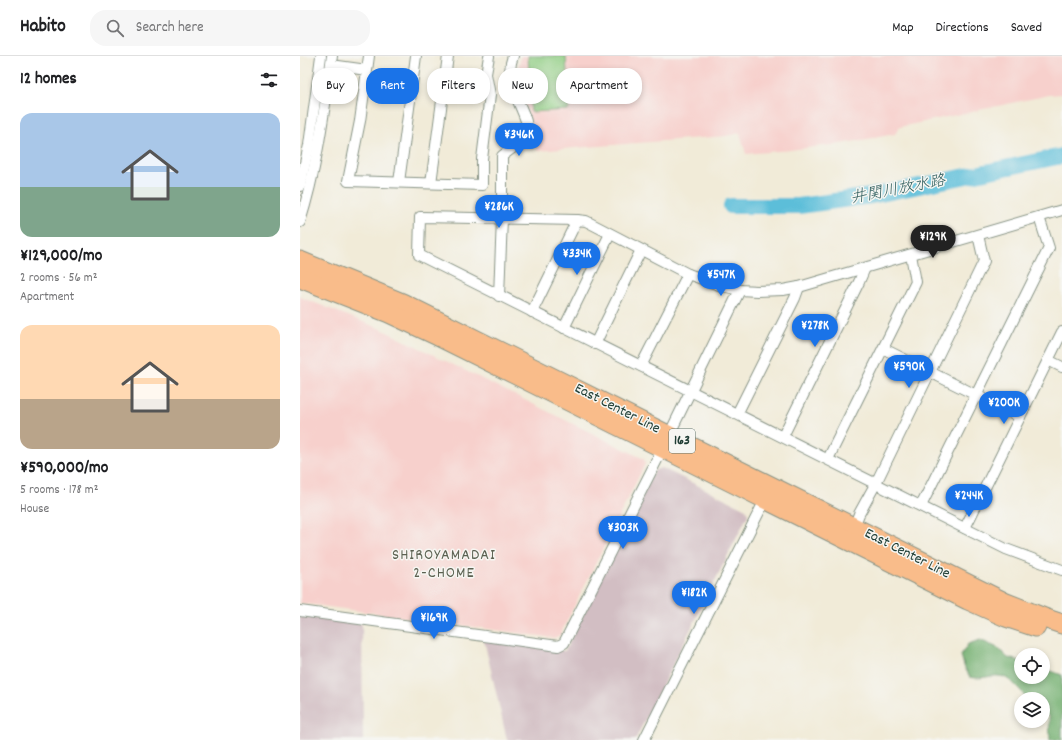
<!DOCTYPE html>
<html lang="en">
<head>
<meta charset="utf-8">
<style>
  body { margin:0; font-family:Dekko,"Klee One",sans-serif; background:#f6f6f6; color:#202124; height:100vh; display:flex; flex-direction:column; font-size:15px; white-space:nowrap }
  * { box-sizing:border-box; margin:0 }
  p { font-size:13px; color:#757577 }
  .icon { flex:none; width:22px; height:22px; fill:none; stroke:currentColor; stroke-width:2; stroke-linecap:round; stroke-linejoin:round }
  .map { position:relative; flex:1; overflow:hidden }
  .side { display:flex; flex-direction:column; background:#fff; width:300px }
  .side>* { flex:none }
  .top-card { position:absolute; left:12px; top:12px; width:380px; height:36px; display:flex; gap:8px }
  .fabs { position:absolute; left:714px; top:592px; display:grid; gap:8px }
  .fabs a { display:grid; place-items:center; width:36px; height:36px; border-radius:50%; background:#fff; box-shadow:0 2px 6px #0003; font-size:20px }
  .price { position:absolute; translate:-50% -34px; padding:0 9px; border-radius:14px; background:#1a73e8; color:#fff; font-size:13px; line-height:26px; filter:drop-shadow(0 1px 2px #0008) }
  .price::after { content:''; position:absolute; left:50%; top:24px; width:12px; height:9px; margin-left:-6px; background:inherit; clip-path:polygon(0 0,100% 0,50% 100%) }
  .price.selected { background:#222; color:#fff }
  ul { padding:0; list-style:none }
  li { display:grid; align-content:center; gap:8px; height:212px; padding:0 20px }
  li span { display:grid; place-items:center; height:124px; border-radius:12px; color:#555 }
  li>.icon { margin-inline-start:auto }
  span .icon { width:72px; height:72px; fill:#fffc; stroke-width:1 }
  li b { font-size:17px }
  h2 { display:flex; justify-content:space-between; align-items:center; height:48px; padding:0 20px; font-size:17px }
  .pill { padding:0 14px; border-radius:16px; background:#fff; box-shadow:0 2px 6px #0003; font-size:14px; line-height:36px }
  .pill.selected { background:#1a73e8; color:#fff }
  header { display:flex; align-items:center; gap:24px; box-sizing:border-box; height:56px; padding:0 20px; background:#fff; border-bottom:1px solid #e0e0e0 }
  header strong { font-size:19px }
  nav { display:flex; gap:22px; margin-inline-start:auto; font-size:14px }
  .search { width:280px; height:36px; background:#f6f6f6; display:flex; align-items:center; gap:10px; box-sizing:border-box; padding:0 14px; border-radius:16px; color:#757577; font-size:15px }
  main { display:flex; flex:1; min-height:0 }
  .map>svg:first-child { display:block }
  .built { fill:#f7d0cc }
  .industrial { fill:#d2bec3 }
  .green { fill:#90cd83; stroke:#58855c }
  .forest { fill:#74b071; stroke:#4a7652 }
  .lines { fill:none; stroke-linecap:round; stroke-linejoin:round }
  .river { stroke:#5bbed9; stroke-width:16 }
  .street-casing { stroke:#889486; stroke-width:12 }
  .highway-casing { stroke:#889486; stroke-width:21 }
  .street { stroke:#fff; stroke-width:10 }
  .highway { stroke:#f9bc8a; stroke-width:19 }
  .labels { text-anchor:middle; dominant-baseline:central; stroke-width:3; stroke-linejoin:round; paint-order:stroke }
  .shield { fill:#f6f6f2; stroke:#60746d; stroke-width:1 }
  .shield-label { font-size:14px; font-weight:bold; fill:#1f3d34 }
  .street-label { font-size:15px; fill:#1f3d34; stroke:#f6f6f2 }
  .water-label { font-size:16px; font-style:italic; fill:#2e5d5d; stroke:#f6f6f2 }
  .neighbourhood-label { font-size:16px; letter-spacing:1px; fill:#5c6151; stroke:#f6f6f2 }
</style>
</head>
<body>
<header>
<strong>Habito</strong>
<div class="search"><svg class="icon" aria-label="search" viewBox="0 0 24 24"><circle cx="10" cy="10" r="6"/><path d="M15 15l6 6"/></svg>Search here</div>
<nav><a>Map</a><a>Directions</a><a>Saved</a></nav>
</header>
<main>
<section class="side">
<h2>12 homes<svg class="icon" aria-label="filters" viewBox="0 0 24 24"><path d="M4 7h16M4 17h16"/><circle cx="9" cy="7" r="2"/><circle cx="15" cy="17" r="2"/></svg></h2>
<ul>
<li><span style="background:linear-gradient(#a9c7e8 60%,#7fa58c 0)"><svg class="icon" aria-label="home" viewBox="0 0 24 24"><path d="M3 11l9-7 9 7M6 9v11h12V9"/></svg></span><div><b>¥129,000/mo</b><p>2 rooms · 56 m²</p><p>Apartment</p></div></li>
<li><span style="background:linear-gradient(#ffd9b3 60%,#b9a48a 0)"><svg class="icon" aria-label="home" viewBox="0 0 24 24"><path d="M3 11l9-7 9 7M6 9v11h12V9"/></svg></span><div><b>¥590,000/mo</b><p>5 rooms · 178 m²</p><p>House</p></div></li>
</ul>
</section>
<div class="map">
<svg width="762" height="684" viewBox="0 0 762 684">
  <rect width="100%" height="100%" fill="#f6f6f2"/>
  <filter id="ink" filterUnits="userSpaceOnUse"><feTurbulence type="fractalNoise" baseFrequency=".025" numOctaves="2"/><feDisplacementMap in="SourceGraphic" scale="8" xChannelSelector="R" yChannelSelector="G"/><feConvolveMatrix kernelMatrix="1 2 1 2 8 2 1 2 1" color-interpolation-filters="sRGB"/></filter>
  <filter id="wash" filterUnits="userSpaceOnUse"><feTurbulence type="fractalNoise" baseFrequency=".012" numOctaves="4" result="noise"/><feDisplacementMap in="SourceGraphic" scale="16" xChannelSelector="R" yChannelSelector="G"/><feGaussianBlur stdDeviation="0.9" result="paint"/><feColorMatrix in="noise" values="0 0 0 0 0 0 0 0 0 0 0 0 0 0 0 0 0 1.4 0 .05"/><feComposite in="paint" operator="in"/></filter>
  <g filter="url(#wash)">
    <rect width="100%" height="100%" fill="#f1ebd8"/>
    <g class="built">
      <path d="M221,0H762V38L749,39L600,71L595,78L540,88L490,94L446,98L440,77L426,80L237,95L236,81L218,29L217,16Z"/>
      <path d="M0,241L81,273L344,403L345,408L260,579L254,582L0,547Z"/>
    </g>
    <g class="industrial">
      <path d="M362,412L446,453L448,459L335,684H207L184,584L265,595L355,414Z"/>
      <path d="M0,560L62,568L63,684H0Z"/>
    </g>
    <path class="green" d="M228,0H266L269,54L231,56Z"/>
    <path class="forest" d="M680,584L698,592L708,602L721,605V621H743V612L762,619V684H750L749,661L743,656V643H728C721,635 709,620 699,620C689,619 680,624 670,621L664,610L661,599L668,588Z"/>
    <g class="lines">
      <path class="river" d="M431,150H499L571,140L762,100"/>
    </g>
  </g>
  <g filter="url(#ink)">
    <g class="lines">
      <g class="street-casing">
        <g id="street">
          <path d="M69,0L60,65L48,125L182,129V103L190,39L186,18L189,0"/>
          <path d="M31,9L67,14"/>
          <path d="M99,126L116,0"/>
          <path d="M131,127L148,0"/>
          <path d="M0,130L9,89L21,0"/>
          <path d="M762,154L499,231L483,234L457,235L440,234L422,230L388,218L286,165L277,164L120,161L119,199L706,493L762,514"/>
          <path d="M0,166C17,112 24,56 32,0"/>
          <path d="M199,240L202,162V100L222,85L227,78C227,73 227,67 225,62C218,42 204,23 213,0"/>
          <path d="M232,256L277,164"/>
          <path d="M264,272L310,178"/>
          <path d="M295,288L341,194"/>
          <path d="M584,293L720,361"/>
          <path d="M748,304L762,311"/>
          <path d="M341,310L388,218"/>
          <path d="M437,358L495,242L499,231"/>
          <path d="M369,379L440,234"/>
          <path d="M483,380L559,226L565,212"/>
          <path d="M528,403L616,226L611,199"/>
          <path d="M621,450L749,192L739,161"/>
          <path d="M554,471L559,458L576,427L684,205L678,179"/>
          <path d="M665,472L762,276"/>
          <path d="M0,555L258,590L264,587L363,392"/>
          <path d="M344,684L465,444"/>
        </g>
      </g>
      <g class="highway-casing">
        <g id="highway">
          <path d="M0,205L102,247L704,546L747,563L762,568"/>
          <path d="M0,222L89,257L138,280L668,544L706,561L736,571"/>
        </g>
      </g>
      <use href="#street" class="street"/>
      <use href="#highway" class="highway"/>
    </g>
  </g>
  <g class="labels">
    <rect class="shield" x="369" y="373" width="26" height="24" rx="3"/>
    <g class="shield-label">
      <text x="382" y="385">163</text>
    </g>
    <g class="street-label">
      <text transform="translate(317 353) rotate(27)">East Center Line</text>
      <text transform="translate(607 498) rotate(27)">East Center Line</text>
    </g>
    <g class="water-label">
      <text transform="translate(598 134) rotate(-11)">井関川放水路</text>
    </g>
    <g class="neighbourhood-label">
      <text x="144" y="499">SHIROYAMADAI<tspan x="144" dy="18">2-CHOME</tspan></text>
    </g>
  </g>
</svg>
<div class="fabs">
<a><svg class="icon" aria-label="locate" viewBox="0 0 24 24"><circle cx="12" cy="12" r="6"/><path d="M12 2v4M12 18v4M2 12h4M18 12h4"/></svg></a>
<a><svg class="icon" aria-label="layers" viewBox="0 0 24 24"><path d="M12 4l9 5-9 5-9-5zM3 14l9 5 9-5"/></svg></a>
</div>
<b class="price" style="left:219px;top:101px">¥346K</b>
<b class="price" style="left:199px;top:173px">¥286K</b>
<b class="price selected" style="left:633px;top:203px">¥129K</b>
<b class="price" style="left:277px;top:220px">¥334K</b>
<b class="price" style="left:421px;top:241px">¥547K</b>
<b class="price" style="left:515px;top:292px">¥278K</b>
<b class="price" style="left:609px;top:333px">¥590K</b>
<b class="price" style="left:704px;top:369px">¥200K</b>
<b class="price" style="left:669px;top:462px">¥244K</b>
<b class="price" style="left:323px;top:494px">¥303K</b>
<b class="price" style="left:394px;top:559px">¥182K</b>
<b class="price" style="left:134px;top:584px">¥169K</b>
<div class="top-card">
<a class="pill">Buy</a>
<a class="pill selected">Rent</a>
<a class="pill">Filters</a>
<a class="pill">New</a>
<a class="pill">Apartment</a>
</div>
</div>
</main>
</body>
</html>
